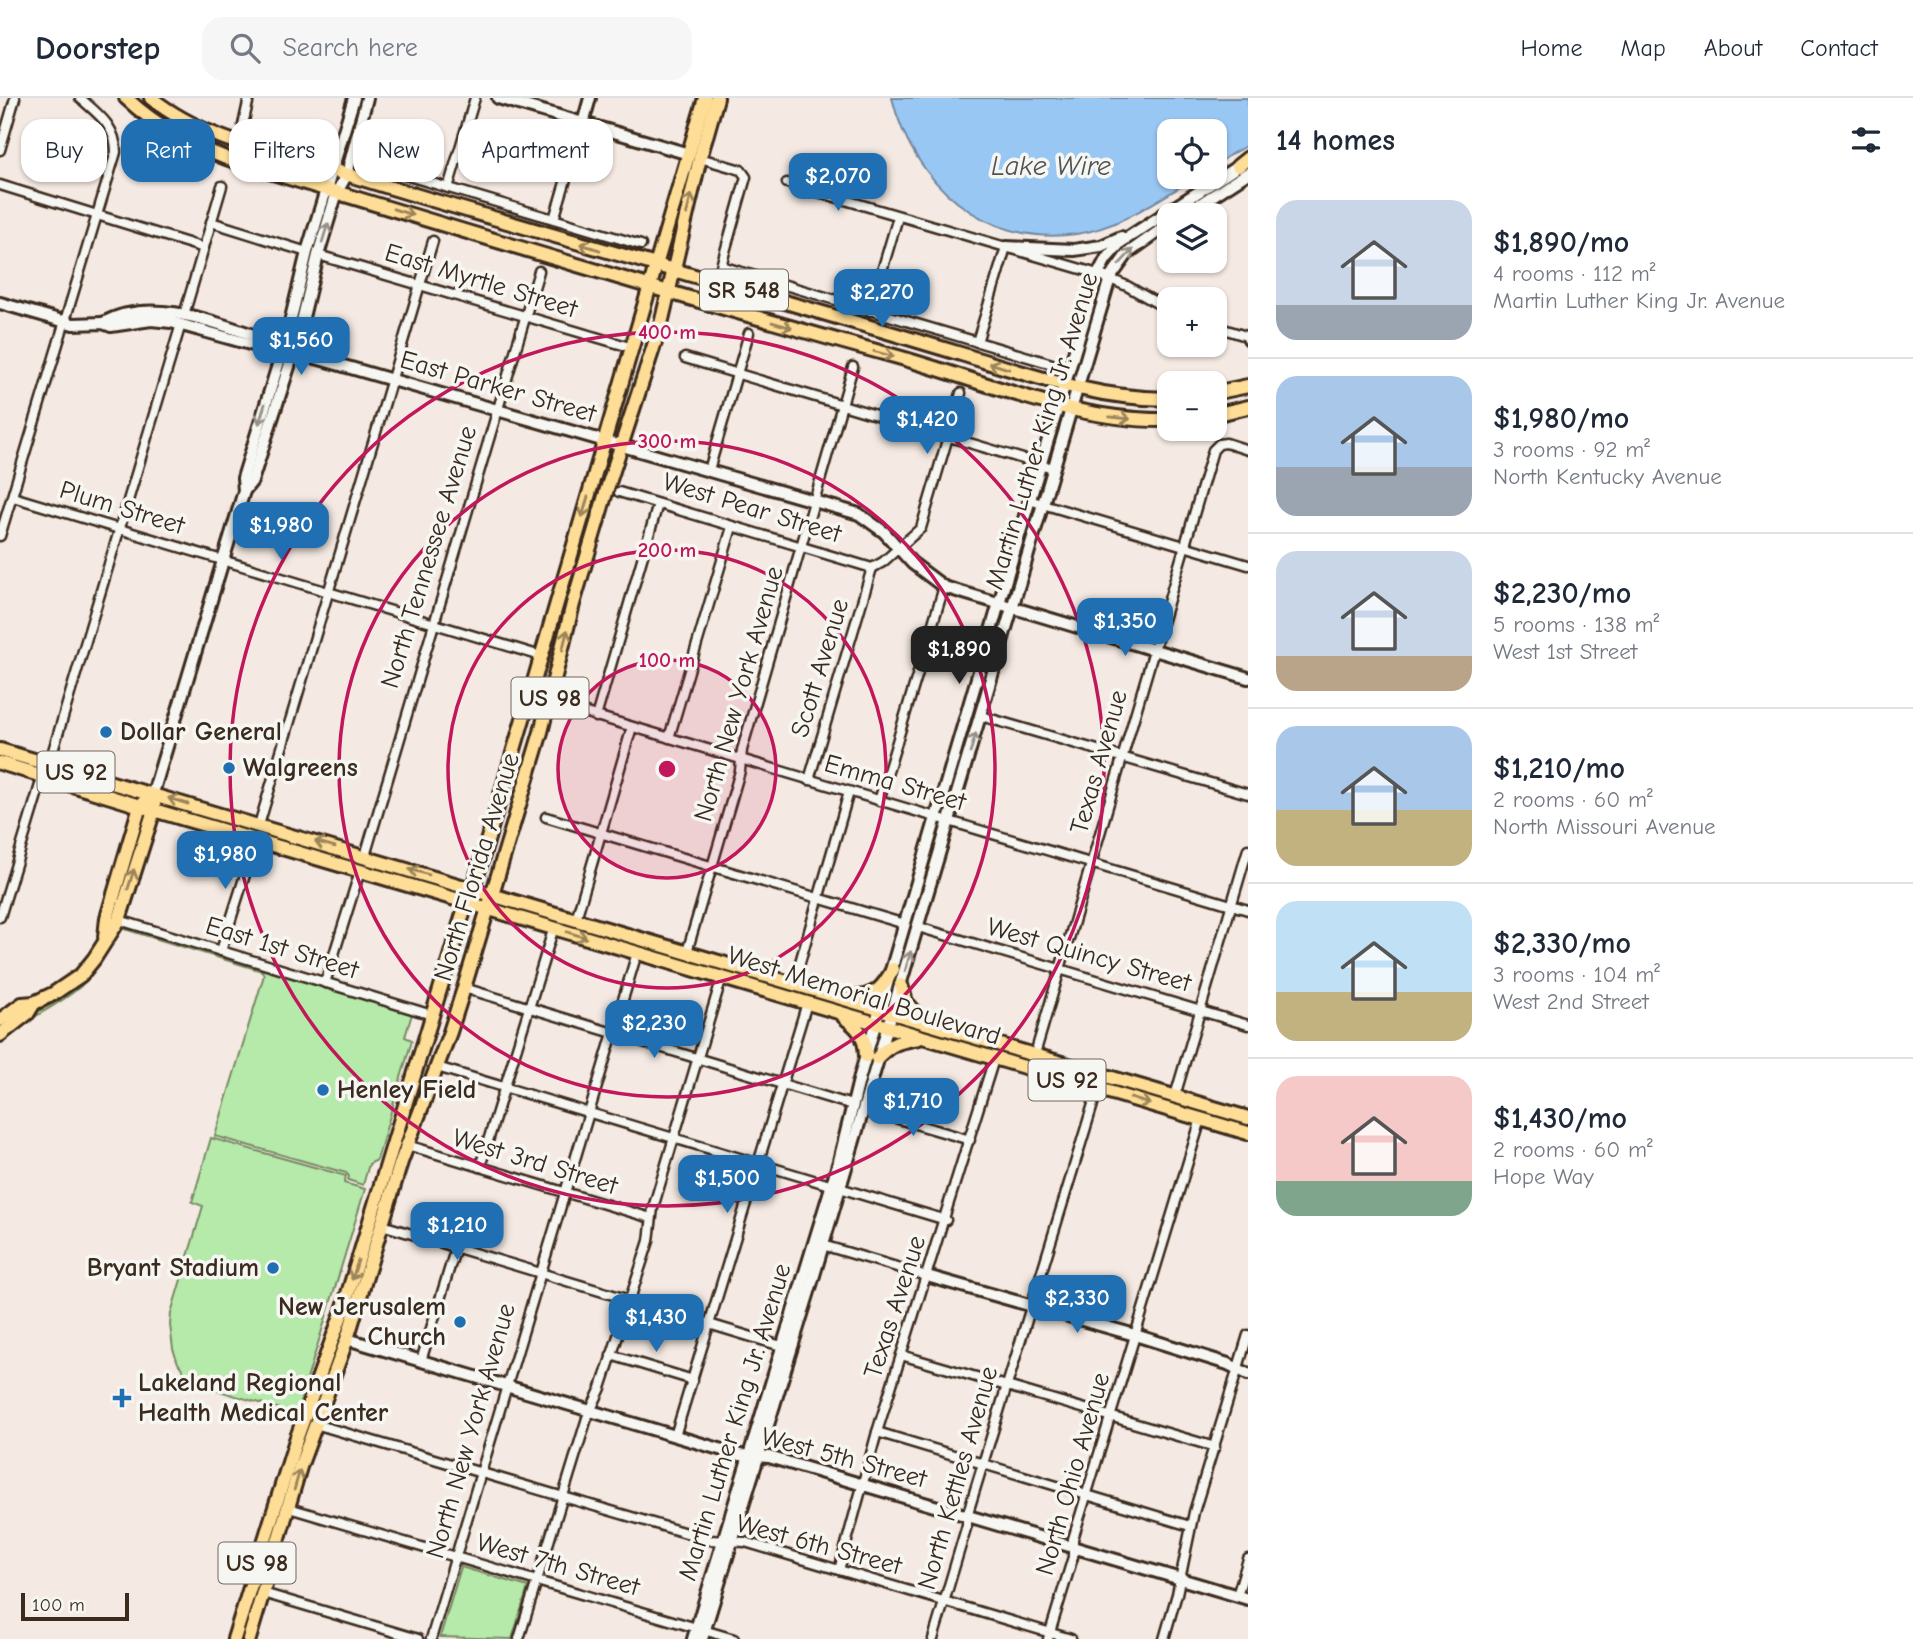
<!DOCTYPE html>
<html lang="en">
<head>
<meta charset="utf-8">
<style>
  body { margin:0; font-family:"Comic Neue",sans-serif; background:#f6f6f7; color:#1f2937; height:100vh; display:flex; flex-direction:column; font-size:26px; white-space:nowrap }
  * { box-sizing:border-box; margin:0 }
  p { font-size:23px; color:#747a83 }
  .icon { flex:none; width:38px; height:38px; fill:none; stroke:currentColor; stroke-width:2; stroke-linecap:round; stroke-linejoin:round }
  .map { position:relative; flex:1; overflow:hidden }
  .sheet { display:flex; flex-direction:column; background:#fff; width:665px }
  .sheet>* { flex:none }
  .top-card { position:absolute; left:21px; top:21px; width:665px; height:63px; display:flex; gap:14px }
  .tools { position:absolute; left:1157px; top:21px; display:grid; gap:14px }
  .tools a { display:grid; place-items:center; width:70px; height:70px; border-radius:14px; background:#fff; box-shadow:0 2px 5px #0004; font-size:35px }
  .scale { position:absolute; left:21px; bottom:18px; width:108px; box-sizing:border-box; padding-left:7px; border:4px solid #3b2a1e; border-top:0; font-size:19px; line-height:24px; white-space:nowrap; color:#3b2a1e; -webkit-text-stroke:5px #f6f6f2; paint-order:stroke }
  .price { position:absolute; translate:-50% -60px; padding:0 16px; border-radius:14px; background:#1f6fb2; color:#fff; font-size:23px; line-height:46px; filter:drop-shadow(0 2px 4px #0008) }
  .price::after { content:''; position:absolute; left:50%; top:42px; width:21px; height:16px; margin-left:-10px; background:inherit; clip-path:polygon(0 0,100% 0,50% 100%) }
  .price.on { background:#222; color:#fff }
  ul { padding:0; list-style:none }
  li { display:flex; align-items:center; gap:21px; height:175px; padding:0 28px }
  li+li { border-top:2px solid #e0e1e3 }
  li span { display:grid; place-items:center; flex:none; width:196px; height:140px; border-radius:21px; color:#555 }
  li>.icon { margin-inline-start:auto }
  span .icon { width:84px; height:84px; fill:#fffc; stroke-width:1 }
  li b { font-size:30px }
  h2 { display:flex; justify-content:space-between; align-items:center; height:84px; padding:0 28px; font-size:30px }
  .tag { padding:0 24px; border-radius:21px; background:#fff; box-shadow:0 2px 5px #0004; font-size:24px; line-height:63px }
  .tag.on { background:#1f6fb2; color:#fff }
  header { display:flex; align-items:center; gap:42px; box-sizing:border-box; height:98px; padding:0 35px; background:#fff; border-bottom:2px solid #e0e1e3 }
  header strong { font-size:33px }
  nav { display:flex; gap:38px; margin-inline-start:auto; font-size:24px }
  .search { width:490px; height:63px; background:#f6f6f7; display:flex; align-items:center; gap:18px; box-sizing:border-box; padding:0 24px; border-radius:21px; color:#747a83; font-size:26px }
  main { display:flex; flex:1; min-height:0 }
  .map>svg:first-child { display:block }
  .green { fill:#b5eaab; stroke:#788a64; stroke-width:2 }
  .water { fill:#99c7f4; stroke:#73889e; stroke-width:2 }
  .lines { fill:none; stroke-linecap:round; stroke-linejoin:round }
  .street-casing { stroke:#3b2a1e; stroke-width:13 }
  .secondary-casing { stroke:#3b2a1e; stroke-width:16 }
  .primary-casing { stroke:#3b2a1e; stroke-width:18 }
  .street { stroke:#f6f6f2; stroke-width:8 }
  .secondary { stroke:#f6f6f2; stroke-width:10 }
  .primary { stroke:#fedd96; stroke-width:12 }
  .oneway { stroke:#9c845a }
  .oneway2 { stroke:#989088 }
  .ring { fill:none; stroke:#c2185b; stroke-width:3.5 }
  .poi-dot { fill:#1f6fb2; stroke:#f6f6f2; stroke-width:2.5 }
  .labels { text-anchor:middle; dominant-baseline:central; stroke-width:7; stroke-linejoin:round; paint-order:stroke }
  .shield { fill:#f6f6f2; stroke:#73675e; stroke-width:2 }
  .shield-label { font-size:24px; font-weight:bold; fill:#3b2a1e }
  .street-label { font-size:26px; fill:#3b2a1e; stroke:#f6f6f2 }
  .poi-label { font-size:26px; font-weight:bold; fill:#3b2a1e; stroke:#f6f6f2; text-anchor:start }
  .water-label { font-size:28px; font-style:italic; fill:#525154; stroke:#f6f6f2 }
  .centre { fill:#c2185b; stroke:#f6f6f2; stroke-width:3.5 }
  .ring-label { font-size:21px; text-anchor:middle; font-weight:bold; fill:#c2185b; stroke:#f6f6f2; stroke-width:7; stroke-linejoin:round; paint-order:stroke }
</style>
</head>
<body>
<header>
<strong>Doorstep</strong>
<div class="search"><svg class="icon" aria-label="search" viewBox="0 0 24 24"><circle cx="10" cy="10" r="6"/><path d="M15 15l6 6"/></svg>Search here</div>
<nav><a>Home</a><a>Map</a><a>About</a><a>Contact</a></nav>
</header>
<main>
<div class="map">
<svg width="1248" height="1541" viewBox="0 0 1248 1541">
  <rect width="100%" height="100%" fill="#f5eae3"/>
  <filter id="ink" filterUnits="userSpaceOnUse"><feTurbulence type="fractalNoise" baseFrequency=".0143" numOctaves="2"/><feDisplacementMap in="SourceGraphic" scale="14" xChannelSelector="R" yChannelSelector="G"/><feConvolveMatrix kernelMatrix="1 2 1 2 8 2 1 2 1" color-interpolation-filters="sRGB"/></filter>
  <g filter="url(#ink)">
    <g class="green">
      <path d="M119,829L412,916L405,939L412,942L377,1062L369,1066L363,1087L348,1082L349,1078L346,1075L215,1038L264,877L262,873L121,830C106,849 100,870 81,888C56,910 25,921 0,943V934C18,921 41,915 58,902C82,883 100,852 119,829Z"/>
      <path d="M211,1040L346,1078L344,1085L365,1091L298,1311L294,1315L192,1285L178,1265L173,1251L170,1227L171,1215L203,1108L192,1104Z"/>
      <path d="M461,1469L528,1489L512,1541L440,1539Z"/>
    </g>
    <path class="water" d="M892,0H1248V47L1231,56L1215,68L1214,33H1169V79H1197C1160,100 1120,130 1076,136C985,149 913,85 892,0Z"/>
    <g class="lines">
      <g class="street-casing">
        <g id="street">
          <path d="M249,0L243,27L248,32L312,51"/>
          <path d="M0,52L15,0"/>
          <path d="M700,60L741,72L746,79L721,168L1052,266"/>
          <path d="M368,66L641,147"/>
          <path d="M787,85L1098,176L1127,188L1169,212"/>
          <path d="M0,87L204,150"/>
          <path d="M448,90L475,0"/>
          <path d="M554,121L583,25"/>
          <path d="M211,124L307,154"/>
          <path d="M318,157L633,250"/>
          <path d="M870,213L898,119"/>
          <path d="M184,217L222,88"/>
          <path d="M1214,228L1246,238L1248,242"/>
          <path d="M977,244L1006,149"/>
          <path d="M685,260L1053,370"/>
          <path d="M709,372L749,235"/>
          <path d="M619,394L872,470"/>
          <path d="M13,399L541,558"/>
          <path d="M1029,402L1248,467"/>
          <path d="M0,438L116,54C116,28 98,16 80,0"/>
          <path d="M872,470L883,464L921,430L961,295"/>
          <path d="M529,598L1248,812"/>
          <path d="M981,618L1248,696"/>
          <path d="M596,619L658,406"/>
          <path d="M669,640L732,429"/>
          <path d="M49,666L181,226"/>
          <path d="M809,682L872,470"/>
          <path d="M879,703L944,489"/>
          <path d="M546,719L905,826"/>
          <path d="M259,727L433,143"/>
          <path d="M365,758L539,173"/>
          <path d="M0,819L43,677"/>
          <path d="M576,821L632,629"/>
          <path d="M119,822L432,917"/>
          <path d="M918,829L1248,927"/>
          <path d="M221,853L256,742"/>
          <path d="M687,854L740,673L742,652L853,269"/>
          <path d="M325,885L360,773"/>
          <path d="M794,885L849,694"/>
          <path d="M464,890L852,1007"/>
          <path d="M1035,956L1213,352L1219,346L1226,345L1248,352"/>
          <path d="M437,969L946,1122"/>
          <path d="M1175,998L1248,751"/>
          <path d="M864,1011L970,1042"/>
          <path d="M407,1047L651,1120"/>
          <path d="M480,1069L554,829"/>
          <path d="M382,1127L788,1250"/>
          <path d="M819,1146L927,1178"/>
          <path d="M611,1257L693,1282"/>
          <path d="M901,1257L1215,1349"/>
          <path d="M421,1263L456,1149"/>
          <path d="M315,1326L710,1442L745,1444L1071,1541"/>
          <path d="M877,1334L1190,1428"/>
          <path d="M675,1338L807,905"/>
          <path d="M289,1410L734,1541"/>
          <path d="M839,1472L877,1334L994,961"/>
          <path d="M263,1495L418,1541"/>
          <path d="M1237,1498L1248,1461"/>
          <path d="M431,1541L637,855"/>
          <path d="M519,1541L587,1320L601,1290L649,1143L653,1110L722,879"/>
          <path d="M933,1541L967,1427V1418L1098,990"/>
          <path d="M1048,1541L1073,1459V1441L1201,1021"/>
          <path d="M1164,1541L1177,1496L1194,1414L1248,1237"/>
        </g>
      </g>
      <g class="secondary-casing">
        <g id="secondary">
          <path d="M498,0L689,56"/>
          <path d="M583,25L590,0"/>
          <path d="M1183,117L1248,75"/>
          <path d="M1006,149L1074,152L1101,148L1121,139"/>
          <path d="M0,205L73,226L103,225L111,228L151,222L171,224L275,253L283,251L302,256L859,416L884,434L912,465L944,489L1248,580"/>
          <path d="M103,225C156,196 225,229 278,245L283,251"/>
          <path d="M244,393L252,383L297,244L318,157L337,94L347,76L367,0"/>
          <path d="M153,695L244,393L243,380L286,241L307,154L354,0"/>
          <path d="M927,1178L1135,1237L1228,1266L1248,1276"/>
          <path d="M347,1241L716,1350L740,1357L769,1359L1248,1501"/>
          <path d="M693,1541L839,1063L860,978L1012,461L1098,176L1106,161L1121,144L1243,65"/>
          <path d="M702,1541L812,1184L1110,180L1128,155L1169,126"/>
        </g>
      </g>
      <g class="primary-casing">
        <g id="primary">
          <path d="M126,0C159,31 200,52 243,66C461,132 678,199 898,259C987,284 1075,324 1169,322"/>
          <path d="M151,0C209,46 281,56 349,77C482,118 616,155 750,194C821,214 891,235 961,256C1030,277 1096,301 1169,301"/>
          <path d="M1238,68L1248,60"/>
          <path d="M1214,295L1248,288"/>
          <path d="M1214,317L1248,309"/>
          <path d="M0,652L1248,1020"/>
          <path d="M0,665L140,708L1248,1035"/>
          <path d="M105,839L107,820L140,708L145,703"/>
          <path d="M901,887L906,904L924,924"/>
          <path d="M851,900C875,898 882,892 893,871"/>
          <path d="M844,919C860,931 865,938 866,958"/>
          <path d="M0,922L22,906L34,905L53,896L81,877L94,861L119,822L154,712V706"/>
          <path d="M0,937L28,915L34,905"/>
          <path d="M877,960C891,945 900,943 919,940"/>
          <path d="M234,1541L296,1342L343,1212L462,819L479,771L705,0"/>
          <path d="M249,1541L300,1369L347,1241L401,1064L450,934L464,890L541,634L573,506L607,391L661,226L700,60L717,0"/>
        </g>
      </g>
      <use href="#street" class="street"/>
      <use href="#secondary" class="secondary"/>
      <use href="#primary" class="primary"/>
    </g>
    <defs><path id="oneway-shaft" d="M-6 0H5M1.5-3L5.5 0L1.5 3" fill="none" stroke-width="1.6" stroke-linecap="round" stroke-linejoin="round" transform="scale(1.75)"/></defs>
    <g class="oneway">
      <use href="#oneway-shaft" transform="translate(689 106) rotate(-77)"/>
      <use href="#oneway-shaft" transform="translate(403 114) rotate(17)"/>
      <use href="#oneway-shaft" transform="translate(590 149) rotate(-163)"/>
      <use href="#oneway-shaft" transform="translate(782 227) rotate(16)"/>
      <use href="#oneway-shaft" transform="translate(884 256) rotate(15)"/>
      <use href="#oneway-shaft" transform="translate(999 268) rotate(-163)"/>
      <use href="#oneway-shaft" transform="translate(1120 320) rotate(6)"/>
      <use href="#oneway-shaft" transform="translate(585 409) rotate(106)"/>
      <use href="#oneway-shaft" transform="translate(565 542) rotate(-76)"/>
      <use href="#oneway-shaft" transform="translate(178 703) rotate(-163)"/>
      <use href="#oneway-shaft" transform="translate(325 746) rotate(-164)"/>
      <use href="#oneway-shaft" transform="translate(419 774) rotate(-164)"/>
      <use href="#oneway-shaft" transform="translate(131 781) rotate(-73)"/>
      <use href="#oneway-shaft" transform="translate(577 837) rotate(17)"/>
      <use href="#oneway-shaft" transform="translate(1140 1003) rotate(17)"/>
      <use href="#oneway-shaft" transform="translate(355 1172) rotate(107)"/>
      <use href="#oneway-shaft" transform="translate(297 1382) rotate(-74)"/>
    </g>
    <g class="oneway2">
      <use href="#oneway-shaft" transform="translate(325 135) rotate(-73)"/>
      <use href="#oneway-shaft" transform="translate(1126 159) rotate(-47)"/>
      <use href="#oneway-shaft" transform="translate(262 316) rotate(107)"/>
      <use href="#oneway-shaft" transform="translate(973 645) rotate(-74)"/>
      <use href="#oneway-shaft" transform="translate(908 863) rotate(-74)"/>
    </g>
  </g>
  <circle cx="667" cy="671" r="109" fill="#c2185b" fill-opacity=".12"/>
  <g class="ring">
    <circle cx="667" cy="671" r="109"/>
    <circle cx="667" cy="671" r="219"/>
    <circle cx="667" cy="671" r="328"/>
    <circle cx="667" cy="671" r="437"/>
  </g>
  <g class="poi-dot">
    <circle cx="106" cy="634" r="7"/>
    <circle cx="229" cy="670" r="7"/>
    <circle cx="323" cy="992" r="7"/>
    <circle cx="273" cy="1170" r="7"/>
    <circle cx="460" cy="1224" r="7"/>
    <path d="M118.5 1289.5h7v7h7v7h-7v7h-7v-7h-7v-7h7z"/>
  </g>
  <g class="labels">
    <g class="shield">
      <rect x="700" y="171.5" width="88" height="41" rx="5"/>
      <rect x="511.5" y="579.5" width="77" height="41" rx="5"/>
      <rect x="37.5" y="653.5" width="77" height="41" rx="5"/>
      <rect x="1028.5" y="961.5" width="77" height="41" rx="5"/>
      <rect x="218.5" y="1444.5" width="77" height="41" rx="5"/>
    </g>
    <g class="shield-label">
      <text x="744" y="192">SR 548</text>
      <text x="550" y="600">US 98</text>
      <text x="76" y="674">US 92</text>
      <text x="1067" y="982">US 92</text>
      <text x="257" y="1465">US 98</text>
    </g>
    <g class="street-label">
      <text transform="translate(481 183) rotate(17)">East Myrtle Street</text>
      <text transform="translate(498 289) rotate(16)">East Parker Street</text>
      <text transform="translate(1042 333) rotate(-73)">Martin Luther King Jr. Avenue</text>
      <text transform="translate(122 410) rotate(17)">Plum Street</text>
      <text transform="translate(752 410) rotate(17)">West Pear Street</text>
      <text transform="translate(429 459) rotate(-73)">North Tennessee Avenue</text>
      <text transform="translate(820 570) rotate(-73)">Scott Avenue</text>
      <text transform="translate(739 596) rotate(-74)">North New York Avenue</text>
      <text transform="translate(1099 664) rotate(-74)">Texas Avenue</text>
      <text transform="translate(895 685) rotate(16)">Emma Street</text>
      <text transform="translate(477 769) rotate(-73)">North Florida Avenue</text>
      <text transform="translate(282 850) rotate(17)">East 1st Street</text>
      <text transform="translate(1089 857) rotate(16)">West Quincy Street</text>
      <text transform="translate(864 898) rotate(17)">West Memorial Boulevard</text>
      <text transform="translate(535 1064) rotate(17)">West 3rd Street</text>
      <text transform="translate(895 1209) rotate(-72)">Texas Avenue</text>
      <text transform="translate(735 1324) rotate(-73)">Martin Luther King Jr. Avenue</text>
      <text transform="translate(471 1333) rotate(-74)">North New York Avenue</text>
      <text transform="translate(844 1360) rotate(15)">West 5th Street</text>
      <text transform="translate(1073 1376) rotate(-74)">North Ohio Avenue</text>
      <text transform="translate(958 1380) rotate(-74)">North Kettles Avenue</text>
      <text transform="translate(819 1447) rotate(15)">West 6th Street</text>
      <text transform="translate(558 1467) rotate(16)">West 7th Street</text>
    </g>
    <g class="poi-label">
      <text x="120" y="634">Dollar General</text>
      <text x="243" y="670">Walgreens</text>
      <text x="337" y="992">Henley Field</text>
      <text x="259" y="1170" text-anchor="end">Bryant Stadium</text>
      <text x="446" y="1209" text-anchor="end">New Jerusalem<tspan x="446" dy="30">Church</tspan></text>
      <text x="138" y="1285">Lakeland Regional<tspan x="138" dy="30">Health Medical Center</tspan></text>
    </g>
    <g class="water-label">
      <text x="1051" y="68">Lake Wire</text>
    </g>
  </g>
  <circle cx="667" cy="671" r="10" class="centre"/>
  <g class="ring-label">
    <text x="667" y="241">400 m</text>
    <text x="667" y="350">300 m</text>
    <text x="667" y="459">200 m</text>
    <text x="667" y="569">100 m</text>
  </g>
</svg>
<div class="tools">
<a><svg class="icon" aria-label="locate" viewBox="0 0 24 24"><circle cx="12" cy="12" r="6"/><path d="M12 2v4M12 18v4M2 12h4M18 12h4"/></svg></a>
<a><svg class="icon" aria-label="layers" viewBox="0 0 24 24"><path d="M12 4l9 5-9 5-9-5zM3 14l9 5 9-5"/></svg></a>
<a>+</a>
<a>−</a>
</div>
<div class="scale">100 m</div>
<b class="price" style="left:838px;top:115px">$2,070</b>
<b class="price" style="left:882px;top:231px">$2,270</b>
<b class="price" style="left:301px;top:279px">$1,560</b>
<b class="price" style="left:927px;top:358px">$1,420</b>
<b class="price" style="left:281px;top:464px">$1,980</b>
<b class="price" style="left:1125px;top:560px">$1,350</b>
<b class="price on" style="left:959px;top:588px">$1,890</b>
<b class="price" style="left:225px;top:793px">$1,980</b>
<b class="price" style="left:654px;top:962px">$2,230</b>
<b class="price" style="left:913px;top:1040px">$1,710</b>
<b class="price" style="left:727px;top:1117px">$1,500</b>
<b class="price" style="left:457px;top:1164px">$1,210</b>
<b class="price" style="left:1077px;top:1237px">$2,330</b>
<b class="price" style="left:656px;top:1256px">$1,430</b>
<div class="top-card">
<a class="tag">Buy</a>
<a class="tag on">Rent</a>
<a class="tag">Filters</a>
<a class="tag">New</a>
<a class="tag">Apartment</a>
</div>
</div>
<section class="sheet">
<h2>14 homes<svg class="icon" aria-label="filters" viewBox="0 0 24 24"><path d="M4 7h16M4 17h16"/><circle cx="9" cy="7" r="2"/><circle cx="15" cy="17" r="2"/></svg></h2>
<ul>
<li><span style="background:linear-gradient(#c9d6e8 75%,#9aa5b1 0)"><svg class="icon" aria-label="home" viewBox="0 0 24 24"><path d="M3 11l9-7 9 7M6 9v11h12V9"/></svg></span><div><b>$1,890/mo</b><p>4 rooms · 112 m²</p><p>Martin Luther King Jr. Avenue</p></div></li>
<li><span style="background:linear-gradient(#a9c7e8 65%,#9aa5b1 0)"><svg class="icon" aria-label="home" viewBox="0 0 24 24"><path d="M3 11l9-7 9 7M6 9v11h12V9"/></svg></span><div><b>$1,980/mo</b><p>3 rooms · 92 m²</p><p>North Kentucky Avenue</p></div></li>
<li><span style="background:linear-gradient(#c9d6e8 75%,#b9a48a 0)"><svg class="icon" aria-label="home" viewBox="0 0 24 24"><path d="M3 11l9-7 9 7M6 9v11h12V9"/></svg></span><div><b>$2,230/mo</b><p>5 rooms · 138 m²</p><p>West 1st Street</p></div></li>
<li><span style="background:linear-gradient(#a9c7e8 60%,#c2b280 0)"><svg class="icon" aria-label="home" viewBox="0 0 24 24"><path d="M3 11l9-7 9 7M6 9v11h12V9"/></svg></span><div><b>$1,210/mo</b><p>2 rooms · 60 m²</p><p>North Missouri Avenue</p></div></li>
<li><span style="background:linear-gradient(#bfe0f5 65%,#c2b280 0)"><svg class="icon" aria-label="home" viewBox="0 0 24 24"><path d="M3 11l9-7 9 7M6 9v11h12V9"/></svg></span><div><b>$2,330/mo</b><p>3 rooms · 104 m²</p><p>West 2nd Street</p></div></li>
<li><span style="background:linear-gradient(#f6c9c9 75%,#7fa58c 0)"><svg class="icon" aria-label="home" viewBox="0 0 24 24"><path d="M3 11l9-7 9 7M6 9v11h12V9"/></svg></span><div><b>$1,430/mo</b><p>2 rooms · 60 m²</p><p>Hope Way</p></div></li>
</ul>
</section>
</main>
</body>
</html>
